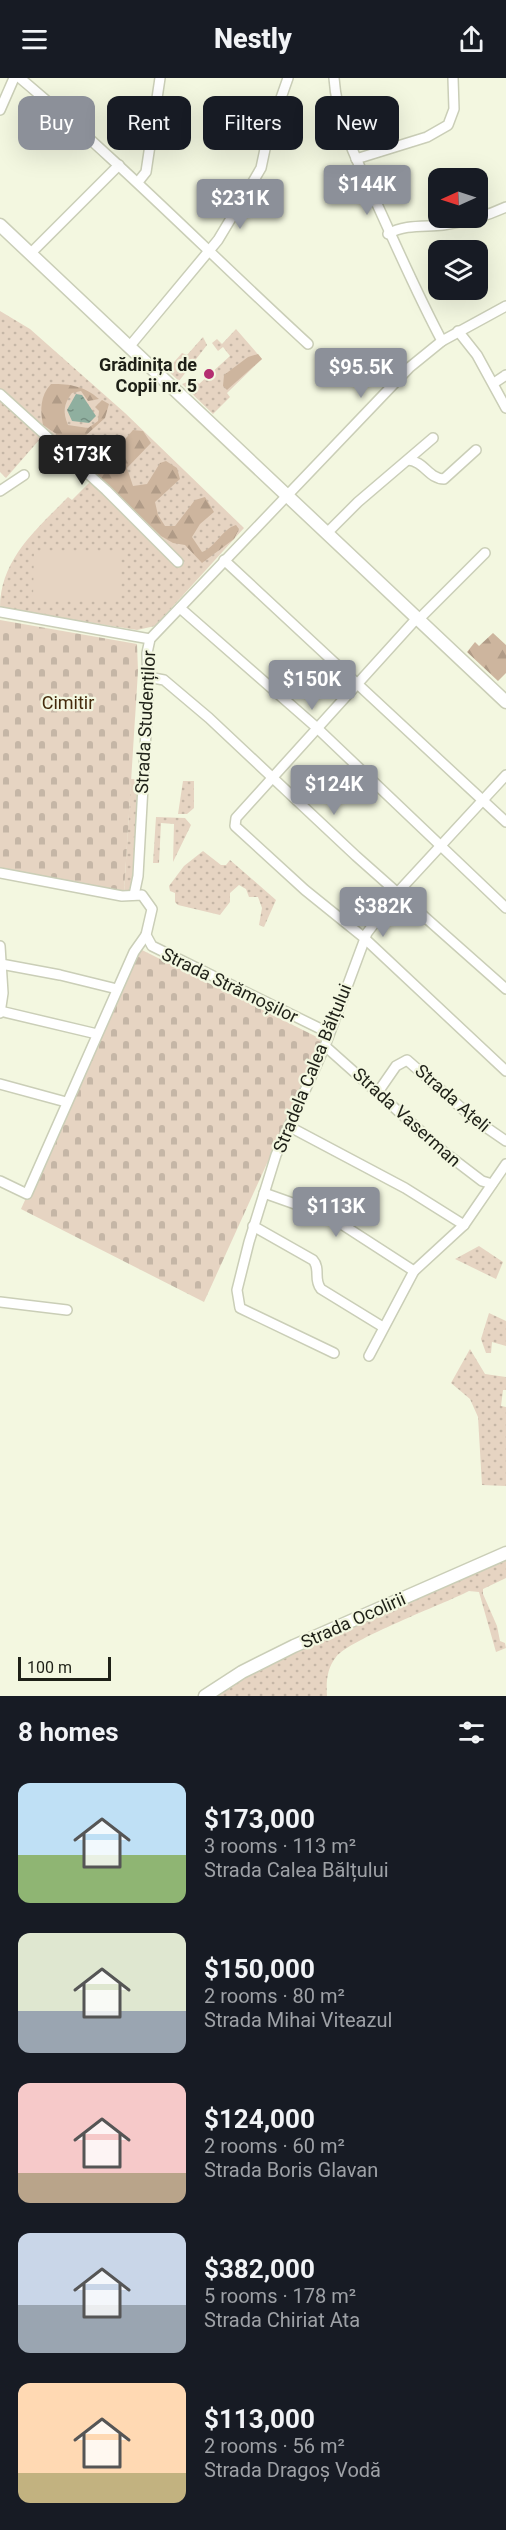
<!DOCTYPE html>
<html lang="en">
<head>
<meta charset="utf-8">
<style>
  body { margin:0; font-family:Roboto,sans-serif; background:#20242c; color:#f1f3f6; height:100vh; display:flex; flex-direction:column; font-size:22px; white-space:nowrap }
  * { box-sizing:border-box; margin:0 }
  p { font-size:20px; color:#9ea1a6 }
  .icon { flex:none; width:33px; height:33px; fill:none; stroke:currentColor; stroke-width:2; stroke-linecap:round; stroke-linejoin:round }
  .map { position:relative; height:1618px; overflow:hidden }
  .side { display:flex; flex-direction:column; background:#171b24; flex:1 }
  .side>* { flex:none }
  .hud { position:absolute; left:18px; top:18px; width:471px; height:54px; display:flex; gap:12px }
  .needle { width:39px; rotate:267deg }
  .buttons { position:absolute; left:428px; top:90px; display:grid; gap:12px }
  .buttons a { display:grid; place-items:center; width:60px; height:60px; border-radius:12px; background:#171b24; box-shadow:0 6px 24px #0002; font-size:30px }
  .scale { position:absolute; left:18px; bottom:15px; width:93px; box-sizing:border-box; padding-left:6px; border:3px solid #1e2017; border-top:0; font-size:16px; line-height:21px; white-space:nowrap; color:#1e2017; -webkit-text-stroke:4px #f3f7e0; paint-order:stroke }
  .price { position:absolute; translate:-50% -51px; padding:0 14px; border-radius:6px; background:#8c9099; color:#fff; font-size:20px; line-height:39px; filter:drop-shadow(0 2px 3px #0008) }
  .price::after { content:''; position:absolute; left:50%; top:36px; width:18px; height:14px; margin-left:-9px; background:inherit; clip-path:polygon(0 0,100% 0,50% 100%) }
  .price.current { background:#222; color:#fff }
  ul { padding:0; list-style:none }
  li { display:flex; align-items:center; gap:18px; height:150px; padding:0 18px }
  li span { display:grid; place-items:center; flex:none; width:168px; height:120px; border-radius:12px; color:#555 }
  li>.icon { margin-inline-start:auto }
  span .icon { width:72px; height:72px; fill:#fffc; stroke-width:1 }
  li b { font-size:26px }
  h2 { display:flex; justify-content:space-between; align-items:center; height:72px; padding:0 18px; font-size:26px }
  .pill { padding:0 21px; border-radius:12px; background:#171b24; box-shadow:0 6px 24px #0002; font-size:21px; line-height:54px }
  .pill.current { background:#8c9099; color:#fff }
  header { display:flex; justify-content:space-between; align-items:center; height:78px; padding:0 18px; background:#171b24; font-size:27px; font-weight:800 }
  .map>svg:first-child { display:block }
  .grass { fill:url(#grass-dots) }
  .forest { fill:url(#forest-firs) }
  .cemetery { fill:url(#cemetery-stones) }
  .pitch { fill:#e6d4c2 }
  .water { fill:url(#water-ripples) }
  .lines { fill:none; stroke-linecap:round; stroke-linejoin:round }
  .minor-casing { stroke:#caceb7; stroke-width:12 }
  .major-casing { stroke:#caceb7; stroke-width:15 }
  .minor { stroke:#fff; stroke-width:9 }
  .major { stroke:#fff; stroke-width:12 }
  .poi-dot { fill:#b42e71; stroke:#f3f7e0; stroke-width:2 }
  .labels { text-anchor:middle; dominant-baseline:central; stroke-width:4.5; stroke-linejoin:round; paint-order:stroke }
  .poi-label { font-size:18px; font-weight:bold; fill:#1e2017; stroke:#f3f7e0; text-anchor:end }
  .park-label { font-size:18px; fill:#442a0b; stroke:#f3f7e0 }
  .street-label { font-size:18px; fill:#1e2017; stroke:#f3f7e0 }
</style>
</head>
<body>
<header><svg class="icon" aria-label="menu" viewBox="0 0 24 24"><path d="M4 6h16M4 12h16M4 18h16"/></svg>Nestly<svg class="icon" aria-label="share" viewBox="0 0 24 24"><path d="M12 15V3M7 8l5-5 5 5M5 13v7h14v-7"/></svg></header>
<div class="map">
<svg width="506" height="1618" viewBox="0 0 506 1618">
  <defs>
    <pattern id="grass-dots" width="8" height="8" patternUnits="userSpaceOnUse" patternTransform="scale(1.5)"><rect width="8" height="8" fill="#e6d4c2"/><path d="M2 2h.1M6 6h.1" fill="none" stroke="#c5b6a6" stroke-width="1.8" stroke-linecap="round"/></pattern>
    <pattern id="forest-firs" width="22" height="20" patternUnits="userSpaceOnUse" patternTransform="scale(1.5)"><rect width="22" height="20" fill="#cdb59e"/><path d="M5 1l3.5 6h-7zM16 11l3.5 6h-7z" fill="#b09b87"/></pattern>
    <pattern id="cemetery-stones" width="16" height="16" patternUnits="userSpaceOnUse" patternTransform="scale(1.5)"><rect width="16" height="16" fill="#e6d4c2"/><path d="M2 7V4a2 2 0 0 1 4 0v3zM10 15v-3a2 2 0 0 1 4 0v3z" fill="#c5b6a6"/></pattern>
    <pattern id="water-ripples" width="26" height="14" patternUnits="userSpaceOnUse" patternTransform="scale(1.5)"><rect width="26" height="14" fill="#8faf9f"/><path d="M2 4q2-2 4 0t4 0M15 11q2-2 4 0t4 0" fill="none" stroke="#748e81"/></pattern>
  </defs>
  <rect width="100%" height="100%" fill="#f3f7e0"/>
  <g class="grass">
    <path d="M0,233L30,251L125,335L244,450L155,548L137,552L0,530C0,481 37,451 68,419L72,422L91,403L167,480L173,474L47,353L6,400L0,394Z"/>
    <path d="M236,251L262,281L227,315L230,319L213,336L182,306L195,301L199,306L230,278L223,269L218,273L212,265L217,261L222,266Z"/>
    <path d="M203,259L207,267L179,303L167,292L182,275L187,277Z"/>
    <path d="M131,701H137L136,790L129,813L124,815Z"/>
    <path d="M183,703H194V730L187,736H178Z"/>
    <path d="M156,739L185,740L191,747L173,784L174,746L161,745L159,785H153Z"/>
    <path d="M203,773L221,787H226L230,782L276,822L264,849L259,847L262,830L258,819H249L246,811L239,807L230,815V824L220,837L178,827L175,824V815L170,813L169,808L184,788Z"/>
    <path d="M479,1168L503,1184L496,1201L455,1181Z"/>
    <path d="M489,1235L506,1243V1268L492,1264L491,1275H486L481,1261Z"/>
    <path d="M470,1271L485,1296L506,1299V1312H503L501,1328L506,1329V1408L482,1407L478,1339L470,1321L451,1305Z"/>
    <path d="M506,1482V1500L483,1511V1516L497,1548L500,1563L505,1565L506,1570L496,1574L479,1514L469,1513C444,1526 350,1561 336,1579C327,1590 326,1604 327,1618H216L240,1601L317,1564Z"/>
  </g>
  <g class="forest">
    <path d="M258,276L262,281L227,312L223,308L224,297L248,279Z"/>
    <path d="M51,306C71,306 84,308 99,321L88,323L81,313L72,315C63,327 63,334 68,347L88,350L98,343L99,333L95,329L102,322L109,326L105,340L84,359L74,362L58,357L43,347C40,332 40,318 51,306Z"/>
    <path d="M133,352L143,353L151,365L127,390L133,408L147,406L160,385L166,383L177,390L180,401L155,424L158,437L165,448H175L195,422L205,419L214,434L200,446L192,459L202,474C216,469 222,451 236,447L239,451L234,461L202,485L185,467L173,465L161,458L78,378L81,370L88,367L104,377L113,375Z"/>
    <path d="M493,555L506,567V595L498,603L467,574L475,564L479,568Z"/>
  </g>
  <g class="cemetery">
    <path d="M0,542L137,566L138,593L124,815L0,791Z"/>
    <path d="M140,871L323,962L204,1224L21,1131Z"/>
  </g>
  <path class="pitch" d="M34,473H119V521H33Z"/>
  <path class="water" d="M76,316L82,317L96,338L89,345L72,343L67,332Z"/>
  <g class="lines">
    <g class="minor-casing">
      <g id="minor">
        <path d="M20,0C120,84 212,178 308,266"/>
        <path d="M334,0C337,45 358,85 377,126C398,172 418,218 442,263"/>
        <path d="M0,32L14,0"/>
        <path d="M356,81L427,59L448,47L454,31L453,0"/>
        <path d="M138,104L146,94L160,0"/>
        <path d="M388,156C405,146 425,149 443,147C464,144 487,138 506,129"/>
        <path d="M31,175L119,87"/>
        <path d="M458,253L477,277L506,330"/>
        <path d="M129,269L218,162L254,102L261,90L268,57L288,0"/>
        <path d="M494,305L506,297"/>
        <path d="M0,316L106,412L178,484"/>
        <path d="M408,382C424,383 429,401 444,401L476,372"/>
        <path d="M0,413L24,397"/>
        <path d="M327,455L358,424L433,360"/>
        <path d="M224,482L506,744"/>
        <path d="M180,530L316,649L506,830"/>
        <path d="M0,534L150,561"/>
        <path d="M417,540L236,740L235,748L305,812L362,858L506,993"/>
        <path d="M419,541L485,475"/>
        <path d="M148,599L164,602L209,640L356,778L506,911"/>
        <path d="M0,795L122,818L142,817L152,831L146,857L152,868L329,955"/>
        <path d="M134,817L138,798L148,618L147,575L150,561L410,289L442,263L506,228"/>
        <path d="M0,868L3,915L0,935"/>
        <path d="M1,886L60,897L117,911"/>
        <path d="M0,933L97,956"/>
        <path d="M325,968L444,1074L482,1103L492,1106"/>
        <path d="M0,1006L66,1024"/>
        <path d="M378,1014L396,988L407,982L474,1041L506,1063"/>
        <path d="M290,1049L405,1110L464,1147"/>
        <path d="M0,1103L27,1116L134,874L146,857"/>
        <path d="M264,1115L329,1138L414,1193"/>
        <path d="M253,1148L313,1182C321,1191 313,1201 321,1211L383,1249"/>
        <path d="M0,1224L67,1232"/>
        <path d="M334,1275L240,1230L237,1212L249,1164L276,1077L325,968L367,855L398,814L506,697"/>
        <path d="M369,1278L414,1193L464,1147L506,1086"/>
      </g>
    </g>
    <g class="major-casing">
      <g id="major">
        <path d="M0,147L506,624"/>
        <path d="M205,1618L242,1594L294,1568L506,1475"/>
      </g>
    </g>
    <use href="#minor" class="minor"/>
    <use href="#major" class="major"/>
  </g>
  <circle class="poi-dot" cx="209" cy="296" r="6"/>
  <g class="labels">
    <g class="poi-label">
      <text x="197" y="286">Grădinița de<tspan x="197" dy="21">Copii nr. 5</tspan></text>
    </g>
    <g class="park-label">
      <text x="68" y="624">Cimitir</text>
    </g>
    <g class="street-label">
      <text transform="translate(145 644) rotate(-87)">Strada Studenților</text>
      <text transform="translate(230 907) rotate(26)">Strada Strămoșilor</text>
      <text transform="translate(312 990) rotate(-68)">Stradela Calea Bălțului</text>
      <text transform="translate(453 1020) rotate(41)">Strada Ațeli</text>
      <text transform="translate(407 1039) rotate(42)">Strada Vaserman</text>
      <text transform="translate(353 1542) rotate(-24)">Strada Ocolirii</text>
    </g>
  </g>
</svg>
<div class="buttons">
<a><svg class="needle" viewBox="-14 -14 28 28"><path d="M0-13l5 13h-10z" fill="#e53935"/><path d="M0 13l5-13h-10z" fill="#9ea1a6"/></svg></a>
<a><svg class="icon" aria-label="layers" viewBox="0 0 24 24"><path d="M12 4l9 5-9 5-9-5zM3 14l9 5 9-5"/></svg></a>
</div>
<div class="scale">100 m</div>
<b class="price" style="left:367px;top:138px">$144K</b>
<b class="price" style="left:240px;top:152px">$231K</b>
<b class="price" style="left:361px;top:321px">$95.5K</b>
<b class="price current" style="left:82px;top:408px">$173K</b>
<b class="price" style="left:312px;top:633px">$150K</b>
<b class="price" style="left:334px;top:738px">$124K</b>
<b class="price" style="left:383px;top:860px">$382K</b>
<b class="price" style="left:336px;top:1160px">$113K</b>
<div class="hud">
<a class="pill current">Buy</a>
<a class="pill">Rent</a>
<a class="pill">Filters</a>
<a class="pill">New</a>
</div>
</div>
<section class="side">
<h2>8 homes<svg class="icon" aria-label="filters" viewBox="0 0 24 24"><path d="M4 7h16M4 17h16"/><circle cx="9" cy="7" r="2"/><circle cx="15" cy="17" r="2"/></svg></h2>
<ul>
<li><span style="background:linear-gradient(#bfe0f5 60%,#8fb573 0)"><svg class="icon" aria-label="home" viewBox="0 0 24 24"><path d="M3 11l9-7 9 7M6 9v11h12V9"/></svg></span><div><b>$173,000</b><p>3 rooms · 113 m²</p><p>Strada Calea Bălțului</p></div></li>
<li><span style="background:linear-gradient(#dfe7d0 65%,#9aa5b1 0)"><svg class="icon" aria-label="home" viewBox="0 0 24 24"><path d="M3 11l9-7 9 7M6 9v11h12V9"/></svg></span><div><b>$150,000</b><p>2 rooms · 80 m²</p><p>Strada Mihai Viteazul</p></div></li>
<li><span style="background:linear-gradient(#f6c9c9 75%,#b9a48a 0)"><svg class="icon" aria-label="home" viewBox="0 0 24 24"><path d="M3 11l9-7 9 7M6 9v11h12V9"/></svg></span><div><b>$124,000</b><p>2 rooms · 60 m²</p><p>Strada Boris Glavan</p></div></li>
<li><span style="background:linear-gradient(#c9d6e8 60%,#9aa5b1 0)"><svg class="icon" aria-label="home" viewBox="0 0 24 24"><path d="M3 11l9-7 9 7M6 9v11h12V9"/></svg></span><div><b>$382,000</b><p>5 rooms · 178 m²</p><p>Strada Chiriat Ata</p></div></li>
<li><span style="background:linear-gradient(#ffd9b3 75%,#c2b280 0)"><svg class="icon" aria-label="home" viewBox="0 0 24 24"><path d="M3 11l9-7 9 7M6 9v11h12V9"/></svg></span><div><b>$113,000</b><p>2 rooms · 56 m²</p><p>Strada Dragoș Vodă</p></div></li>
</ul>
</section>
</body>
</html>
